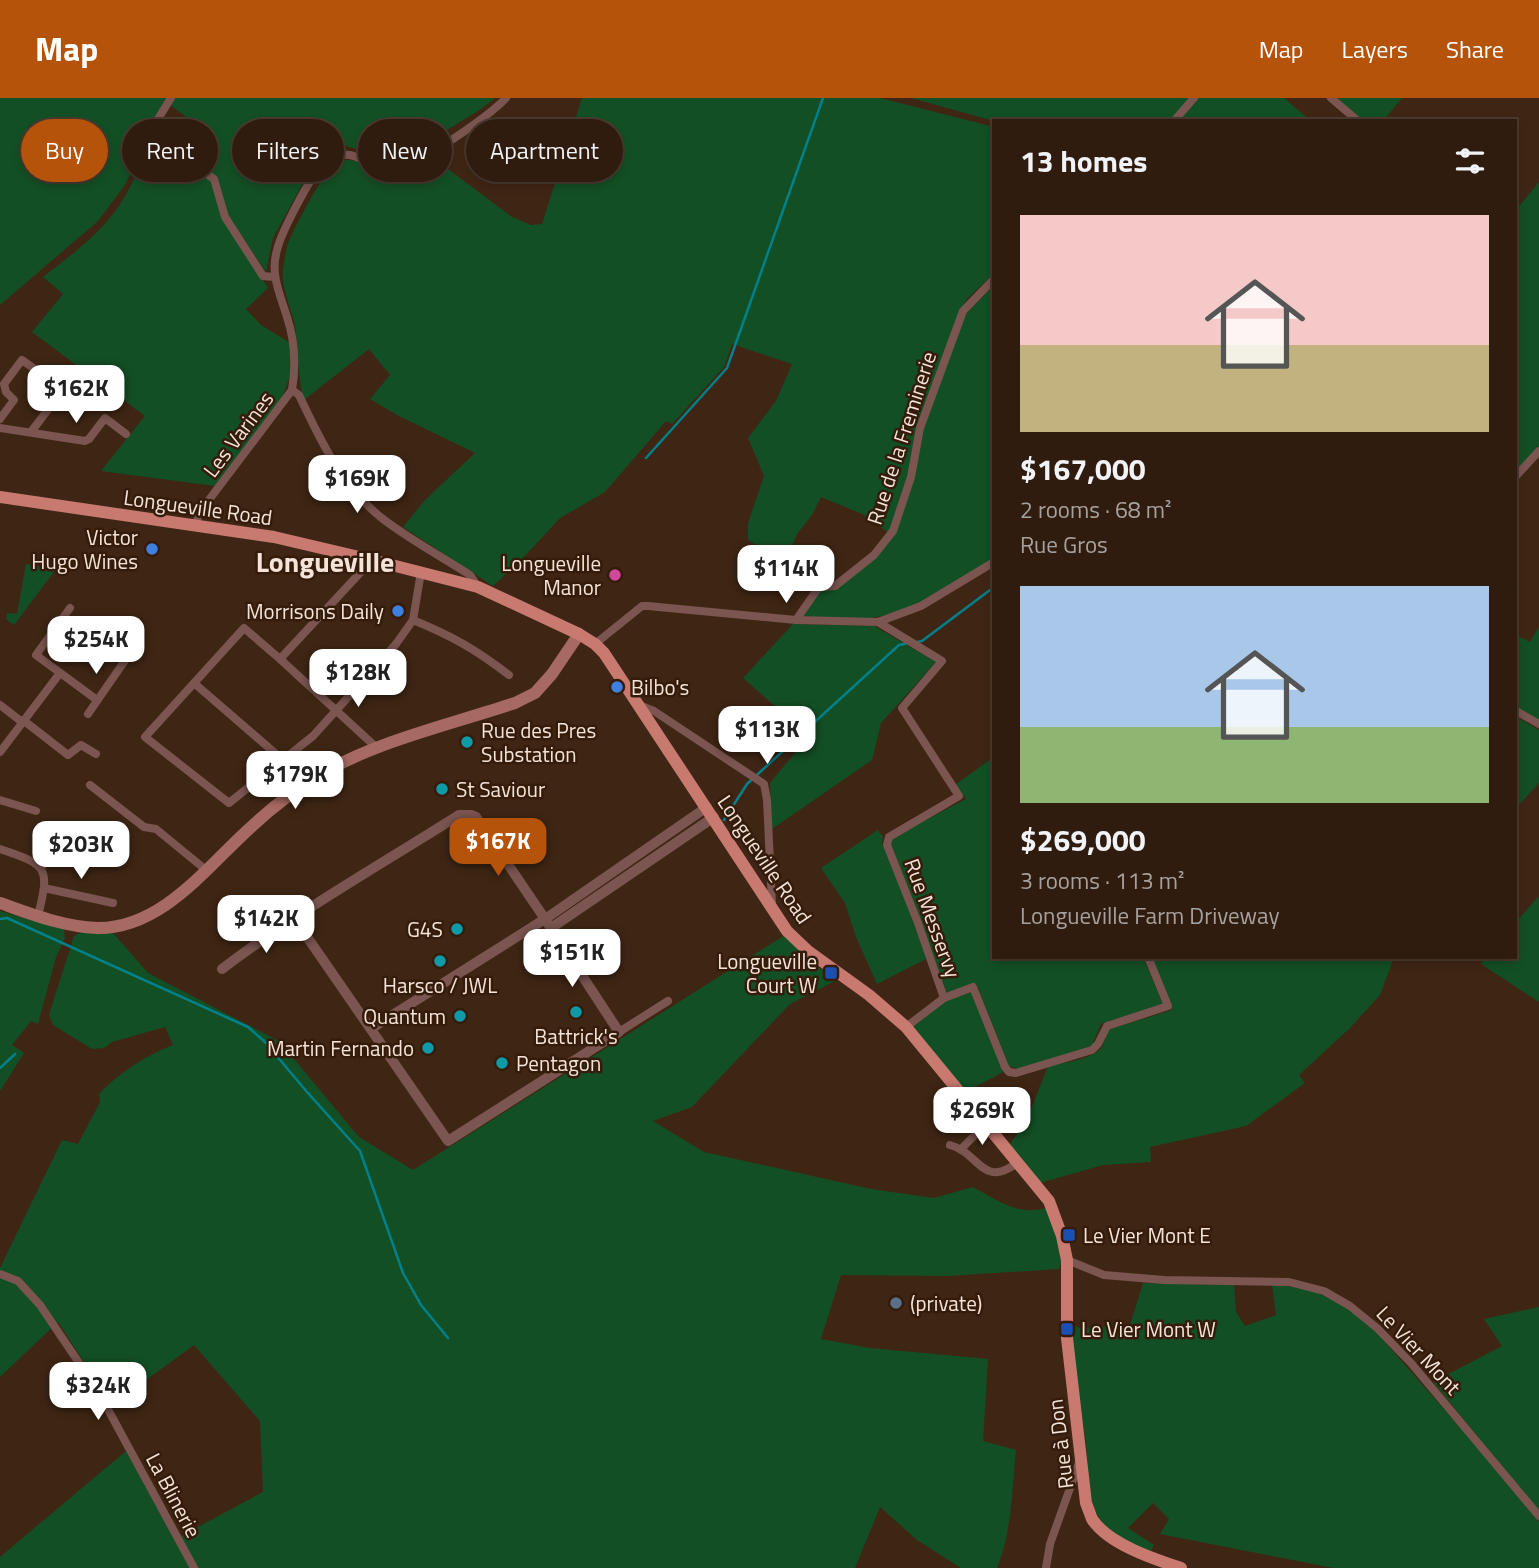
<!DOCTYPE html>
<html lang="en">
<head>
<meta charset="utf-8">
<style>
  body { margin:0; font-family:"Titillium Web",sans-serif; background:#3b291d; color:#f1f3f6; height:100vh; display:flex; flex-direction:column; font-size:26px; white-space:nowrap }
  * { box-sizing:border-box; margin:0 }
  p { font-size:23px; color:#a7a19e }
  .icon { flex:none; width:38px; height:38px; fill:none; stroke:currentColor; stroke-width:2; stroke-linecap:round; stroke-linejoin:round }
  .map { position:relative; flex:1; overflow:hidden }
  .panel { position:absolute; left:992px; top:21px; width:525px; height:840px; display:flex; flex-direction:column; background:#2f1c0f; border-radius:0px; box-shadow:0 4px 10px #0003,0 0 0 2px #4a3a2f }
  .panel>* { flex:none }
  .banner { position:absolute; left:21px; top:21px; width:665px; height:63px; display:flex; gap:14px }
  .price { position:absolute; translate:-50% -60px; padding:0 16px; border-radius:14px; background:#fff; color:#222; font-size:23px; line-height:46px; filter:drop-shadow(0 2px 4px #0008) }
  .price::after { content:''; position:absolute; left:50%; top:42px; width:21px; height:16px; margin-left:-10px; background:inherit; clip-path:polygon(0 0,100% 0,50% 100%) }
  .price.current { background:#b45309; color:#fff }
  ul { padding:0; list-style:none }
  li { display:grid; align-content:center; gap:14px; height:371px; padding:0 28px }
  li span { display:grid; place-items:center; height:217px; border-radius:0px; color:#555 }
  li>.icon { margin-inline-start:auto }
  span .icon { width:126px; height:126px; fill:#fffc; stroke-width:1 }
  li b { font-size:30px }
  h2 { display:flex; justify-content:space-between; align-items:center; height:84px; padding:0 28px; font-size:30px }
  .tag { padding:0 24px; border-radius:32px; background:#2f1c0f; box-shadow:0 4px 10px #0003,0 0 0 2px #4a3a2f; font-size:24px; line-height:63px }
  .tag.current { background:#b45309; color:#fff }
  header { display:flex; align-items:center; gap:42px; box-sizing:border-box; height:98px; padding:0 35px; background:#b45309; color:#fff }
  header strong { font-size:33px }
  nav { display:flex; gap:38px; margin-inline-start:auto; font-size:24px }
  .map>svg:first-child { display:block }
  .green { fill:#134f24 }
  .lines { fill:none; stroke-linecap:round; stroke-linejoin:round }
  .stream { stroke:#00818c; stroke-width:2.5 }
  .minor { stroke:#7b5550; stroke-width:8 }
  .tertiary { stroke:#7b5550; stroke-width:10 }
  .secondary { stroke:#a76a62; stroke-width:12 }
  .primary { stroke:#c87970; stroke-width:12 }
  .shop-dot { fill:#3f7fe0; stroke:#351c0a; stroke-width:2.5 }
  .hotel-dot { fill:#d1479c; stroke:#351c0a; stroke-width:2.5 }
  .culture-dot { fill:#0f9aa8; stroke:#351c0a; stroke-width:2.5 }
  .transit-dot { fill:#1a4fb4; stroke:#351c0a; stroke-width:2.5 }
  .service-dot { fill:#5c6f8a; stroke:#351c0a; stroke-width:2.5 }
  .labels { text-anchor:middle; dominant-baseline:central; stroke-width:5; stroke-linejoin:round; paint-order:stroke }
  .street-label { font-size:21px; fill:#f4e3d8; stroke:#351c0a }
  .poi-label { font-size:21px; fill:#f4e3d8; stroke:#351c0a; text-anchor:end }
  .district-label { font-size:28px; font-weight:bold; fill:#f4e3d8; stroke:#351c0a }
</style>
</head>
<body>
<header>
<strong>Map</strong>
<nav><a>Map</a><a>Layers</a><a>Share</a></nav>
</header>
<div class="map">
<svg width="1539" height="1470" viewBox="0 0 1539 1470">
  <rect width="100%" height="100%" fill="#3f2614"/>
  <g class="green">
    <path d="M0,0H168L143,41L146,43L125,87L98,123L0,207Z"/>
    <path d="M175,0H495L481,11L398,62L391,63L341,46L327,51L309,74L273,140L266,174L228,117L218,80L178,53L196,26L170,7Z"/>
    <path d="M582,0H880L994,29V175L967,201L960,212L909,377L889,435L862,416L821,399L812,417L797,436L785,465L748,442V425L764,378L748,340L776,303L792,266L732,246L724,269L672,326L666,323L605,394L560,420L523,460L493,488L403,429L425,402L475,355L397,317L370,301L390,277L369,251L304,302C297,278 299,253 295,228C292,213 284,196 283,181C282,172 285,158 287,149C291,135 324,73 335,66C356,54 367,73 384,78C401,83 419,67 432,59L512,119L531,127L542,126Z"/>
    <path d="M911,0H1190L1170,23H994Z"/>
    <path d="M1197,0H1284L1311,23H1177Z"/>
    <path d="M1337,0H1402L1383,23H1363Z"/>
    <path d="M155,44L213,84L221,118L268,190L246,211L261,227L290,245L291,275L282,300L215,388L101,373L145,318L32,234L63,196L43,179C67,160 94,141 113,116C129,96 139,70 149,47Z"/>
    <path d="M1539,84V350L1516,373V112Z"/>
    <path d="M994,187V460C957,482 920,511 877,519C856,524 823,519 801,518L818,494L835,491L895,434L922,334L966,216Z"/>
    <path d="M26,466L56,471L14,527L6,521L7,515L17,516Z"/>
    <path d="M793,526L874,528L936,564L881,625L872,662L772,731L770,685L809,638L743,580Z"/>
    <path d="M1539,529V622L1516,609V537L1530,544Z"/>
    <path d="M1516,619L1539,632V685L1516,710Z"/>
    <path d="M994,659V859H1143L1163,906L1101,926L1092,947L1082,953L1018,971L1009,968L976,885L947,895L915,806L891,747L893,739L966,701L956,686Z"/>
    <path d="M878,732L883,739L882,745L928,860L877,886L856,839L845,805L821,770Z"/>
    <path d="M1539,798V904L1481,866L1485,859H1516V824Z"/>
    <path d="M0,813L64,831L65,840L56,859L38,926L31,923L12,947L24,955L0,993Z"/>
    <path d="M82,834L113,835L148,875L279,943L359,1039L413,1072L785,837L808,862L837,882L790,906L692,1009L653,1023L704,1054L871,1091L934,1100L973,1089C997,1102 1018,1118 1046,1110C1052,1126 1067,1154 1059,1171L948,1178L841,1177L821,1241L870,1250L988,1261L983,1343L1016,1352C1012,1392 1012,1433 997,1470H961L917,1442L880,1409L855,1470H198L181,1438L263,1394L260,1323L194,1247L112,1307L58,1224L0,1279V1170L62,1042L78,1046L100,1004L99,996C120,974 145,958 173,947L165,929L112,944L104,950L92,951L53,927L49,917L74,838Z"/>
    <path d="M1151,859H1394L1380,897L1350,930L1299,977L1305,985L1246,1028L1150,1049L1151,1064L1103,1067L1040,1085L1009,1047L1026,1024L1048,968C1064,964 1095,962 1103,947C1106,941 1105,937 1110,931L1172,912Z"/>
    <path d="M973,893L1003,974L964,995L913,929L945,903Z"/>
    <path d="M1143,1185L1234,1187L1236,1214L1245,1228L1276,1217L1272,1186L1308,1191L1327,1199L1348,1210L1376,1234L1494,1368L1539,1424V1470H1333L1160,1436L1169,1421L1153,1405L1128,1430L1154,1447L1150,1455C1135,1447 1111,1438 1101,1423C1085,1400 1089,1365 1085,1338C1080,1300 1072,1263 1071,1225L1079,1230L1130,1227Z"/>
    <path d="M1539,1209V1413L1433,1284L1502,1248L1484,1221Z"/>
    <path d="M126,1353L190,1470H0V1459Z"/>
  </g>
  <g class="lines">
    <g class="stream">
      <path d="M646,360L727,270L823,0"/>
      <path d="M917,544L922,543L994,489"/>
      <path d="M724,722L747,686L899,547L907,545"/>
      <path d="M0,821L7,820L248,929L265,944L307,994L360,1053L403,1175L421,1207L448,1240"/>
      <path d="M0,970L15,956"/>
    </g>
    <g class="minor">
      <path d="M171,0L153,29L151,37L214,81L225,119L263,178L274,179"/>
      <path d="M1331,0L1358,23"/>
      <path d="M1174,23L1194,0"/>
      <path d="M292,292L299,297C320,342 343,390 383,421C409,441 442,459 470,477L478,489"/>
      <path d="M0,321L14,302L6,294L4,286L22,262L36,272"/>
      <path d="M0,330L85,343L89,341L105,320L126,336"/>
      <path d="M31,334L78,272"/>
      <path d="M1516,378L1539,353"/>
      <path d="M196,427L199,415L292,292C296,268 295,243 287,219C280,196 270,177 277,152C281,135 312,74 325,64C331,59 342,56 350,57C365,60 379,74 395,71C419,67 488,19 506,0"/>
      <path d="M372,462L280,561L244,530L145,639L229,705L313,638L396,546L413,522L421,474"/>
      <path d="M70,510L36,557L97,602"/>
      <path d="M413,522C452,538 475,551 509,577"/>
      <path d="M796,522L819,489L835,488L874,457L893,433L911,379L920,330L963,213L994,181"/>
      <path d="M878,524L942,563L902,610L959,698L889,739L887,747L918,825L944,900"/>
      <path d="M595,546L642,508H648L796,522L878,524L921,508L994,464"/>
      <path d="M280,561L377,650"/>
      <path d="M194,585L283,662"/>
      <path d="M0,607L22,624"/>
      <path d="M639,607L654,613L764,686L767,702L772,806"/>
      <path d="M1516,613L1539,626"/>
      <path d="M88,616L126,561L101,541"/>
      <path d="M23,622L68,657L81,647L96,656"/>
      <path d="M0,654L60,575"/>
      <path d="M90,687L144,729L156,731L206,772"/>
      <path d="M0,702L36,713"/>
      <path d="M0,751C48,767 50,769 38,818"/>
      <path d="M41,769L58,755L70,739L97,759"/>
      <path d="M44,790L113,805"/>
      <path d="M906,929L944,900L973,889L1005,969L1009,974L1016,975L1092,952L1098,946L1107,928L1168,908L1148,859"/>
      <path d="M619,934L668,903"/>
      <path d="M950,1047C980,1055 982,1091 1017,1065"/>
      <path d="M962,1050L976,1036"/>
      <path d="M1067,1162L1104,1177L1164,1182L1289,1184L1324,1193L1350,1208L1377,1230L1411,1265L1539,1418"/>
      <path d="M0,1176L18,1183L40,1207L98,1293L194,1470"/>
      <path d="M1046,1470L1050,1446L1079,1365"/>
    </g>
    <g class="tertiary">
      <path d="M294,820L448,1043L619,934L545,821L372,930"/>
      <path d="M551,830L714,719"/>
      <path d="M222,871C297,814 380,767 459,717H471L476,719L545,821L707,709"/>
    </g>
    <path class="secondary" d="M0,805C31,816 64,829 97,830C161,831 206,770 249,731C272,709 297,690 325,674C378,643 455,625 515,605L535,595L552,576L579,536"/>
    <path class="primary" d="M0,399L274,439L372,462L478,489L579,536L595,546L604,555L787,833L808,853L869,897L906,929L1049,1103L1062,1138L1067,1162V1240L1086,1405C1088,1410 1090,1416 1092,1421C1108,1446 1154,1461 1181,1470"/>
  </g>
  <g class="shop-dot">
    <circle cx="152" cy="451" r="7"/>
    <circle cx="398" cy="513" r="7"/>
    <circle cx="617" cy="589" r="7"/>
  </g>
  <circle class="hotel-dot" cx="615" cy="477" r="7"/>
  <g class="culture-dot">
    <circle cx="467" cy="644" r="7"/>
    <circle cx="442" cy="691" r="7"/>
    <circle cx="457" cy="831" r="7"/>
    <circle cx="440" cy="863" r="7"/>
    <circle cx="576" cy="914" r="7"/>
    <circle cx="460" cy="918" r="7"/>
    <circle cx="428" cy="950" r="7"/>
    <circle cx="502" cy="965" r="7"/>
  </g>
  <g class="transit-dot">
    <rect x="824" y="868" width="14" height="14" rx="3.5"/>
    <rect x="1062" y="1130" width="14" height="14" rx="3.5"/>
    <rect x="1060" y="1224" width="14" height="14" rx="3.5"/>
  </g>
  <circle class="service-dot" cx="896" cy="1205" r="7"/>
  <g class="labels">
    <g class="street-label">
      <text transform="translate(238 336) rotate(-53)">Les Varines</text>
      <text transform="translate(901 340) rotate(-72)">Rue de la Freminerie</text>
      <text transform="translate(198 409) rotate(8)">Longueville Road</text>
      <text transform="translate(765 761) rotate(56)">Longueville Road</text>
      <text transform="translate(933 820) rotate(70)">Rue Messervy</text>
      <text transform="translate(1419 1252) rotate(47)">Le Vier Mont</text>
      <text transform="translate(1060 1346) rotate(-97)">Rue à Don</text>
      <text transform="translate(174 1397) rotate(62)">La Blinerie</text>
    </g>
    <g class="poi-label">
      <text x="138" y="439">Victor<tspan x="138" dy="24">Hugo Wines</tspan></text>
      <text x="601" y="465">Longueville<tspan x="601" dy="24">Manor</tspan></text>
      <text x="384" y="513">Morrisons Daily</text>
      <text x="631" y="589" text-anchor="start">Bilbo's</text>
      <text x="481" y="632" text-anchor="start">Rue des Pres<tspan x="481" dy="24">Substation</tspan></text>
      <text x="456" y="691" text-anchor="start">St Saviour</text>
      <text x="443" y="831">G4S</text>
      <text x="817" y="863">Longueville<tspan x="817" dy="24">Court W</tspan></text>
      <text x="440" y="887" text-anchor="middle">Harsco / JWL</text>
      <text x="446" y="918">Quantum</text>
      <text x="576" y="938" text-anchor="middle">Battrick's</text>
      <text x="414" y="950">Martin Fernando</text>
      <text x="516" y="965" text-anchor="start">Pentagon</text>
      <text x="1083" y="1137" text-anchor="start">Le Vier Mont E</text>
      <text x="910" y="1205" text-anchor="start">(private)</text>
      <text x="1081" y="1231" text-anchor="start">Le Vier Mont W</text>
    </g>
    <g class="district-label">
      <text x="325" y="463">Longueville</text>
    </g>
  </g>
</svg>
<b class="price" style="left:76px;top:327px">$162K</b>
<b class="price" style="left:357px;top:417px">$169K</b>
<b class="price" style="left:786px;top:507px">$114K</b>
<b class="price" style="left:96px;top:578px">$254K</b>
<b class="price" style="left:358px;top:611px">$128K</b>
<b class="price" style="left:767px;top:668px">$113K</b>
<b class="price" style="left:295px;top:713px">$179K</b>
<b class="price current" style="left:498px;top:780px">$167K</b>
<b class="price" style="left:81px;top:783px">$203K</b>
<b class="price" style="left:266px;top:857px">$142K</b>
<b class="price" style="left:572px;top:891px">$151K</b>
<b class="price" style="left:982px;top:1049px">$269K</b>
<b class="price" style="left:98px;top:1324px">$324K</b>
<div class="banner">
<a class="tag current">Buy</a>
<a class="tag">Rent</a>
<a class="tag">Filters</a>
<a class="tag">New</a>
<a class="tag">Apartment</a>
</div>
<section class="panel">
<h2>13 homes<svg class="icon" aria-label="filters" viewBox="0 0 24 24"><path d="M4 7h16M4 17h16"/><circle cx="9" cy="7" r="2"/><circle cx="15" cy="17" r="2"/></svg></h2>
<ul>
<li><span style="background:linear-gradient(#f6c9c9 60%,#c2b280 0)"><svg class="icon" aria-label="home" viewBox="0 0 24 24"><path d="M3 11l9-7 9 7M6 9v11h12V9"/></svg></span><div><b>$167,000</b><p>2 rooms · 68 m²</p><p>Rue Gros</p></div></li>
<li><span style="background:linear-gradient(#a9c7e8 65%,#8fb573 0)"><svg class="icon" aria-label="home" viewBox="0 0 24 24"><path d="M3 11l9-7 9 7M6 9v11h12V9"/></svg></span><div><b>$269,000</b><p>3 rooms · 113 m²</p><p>Longueville Farm Driveway</p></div></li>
</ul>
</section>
</div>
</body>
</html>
